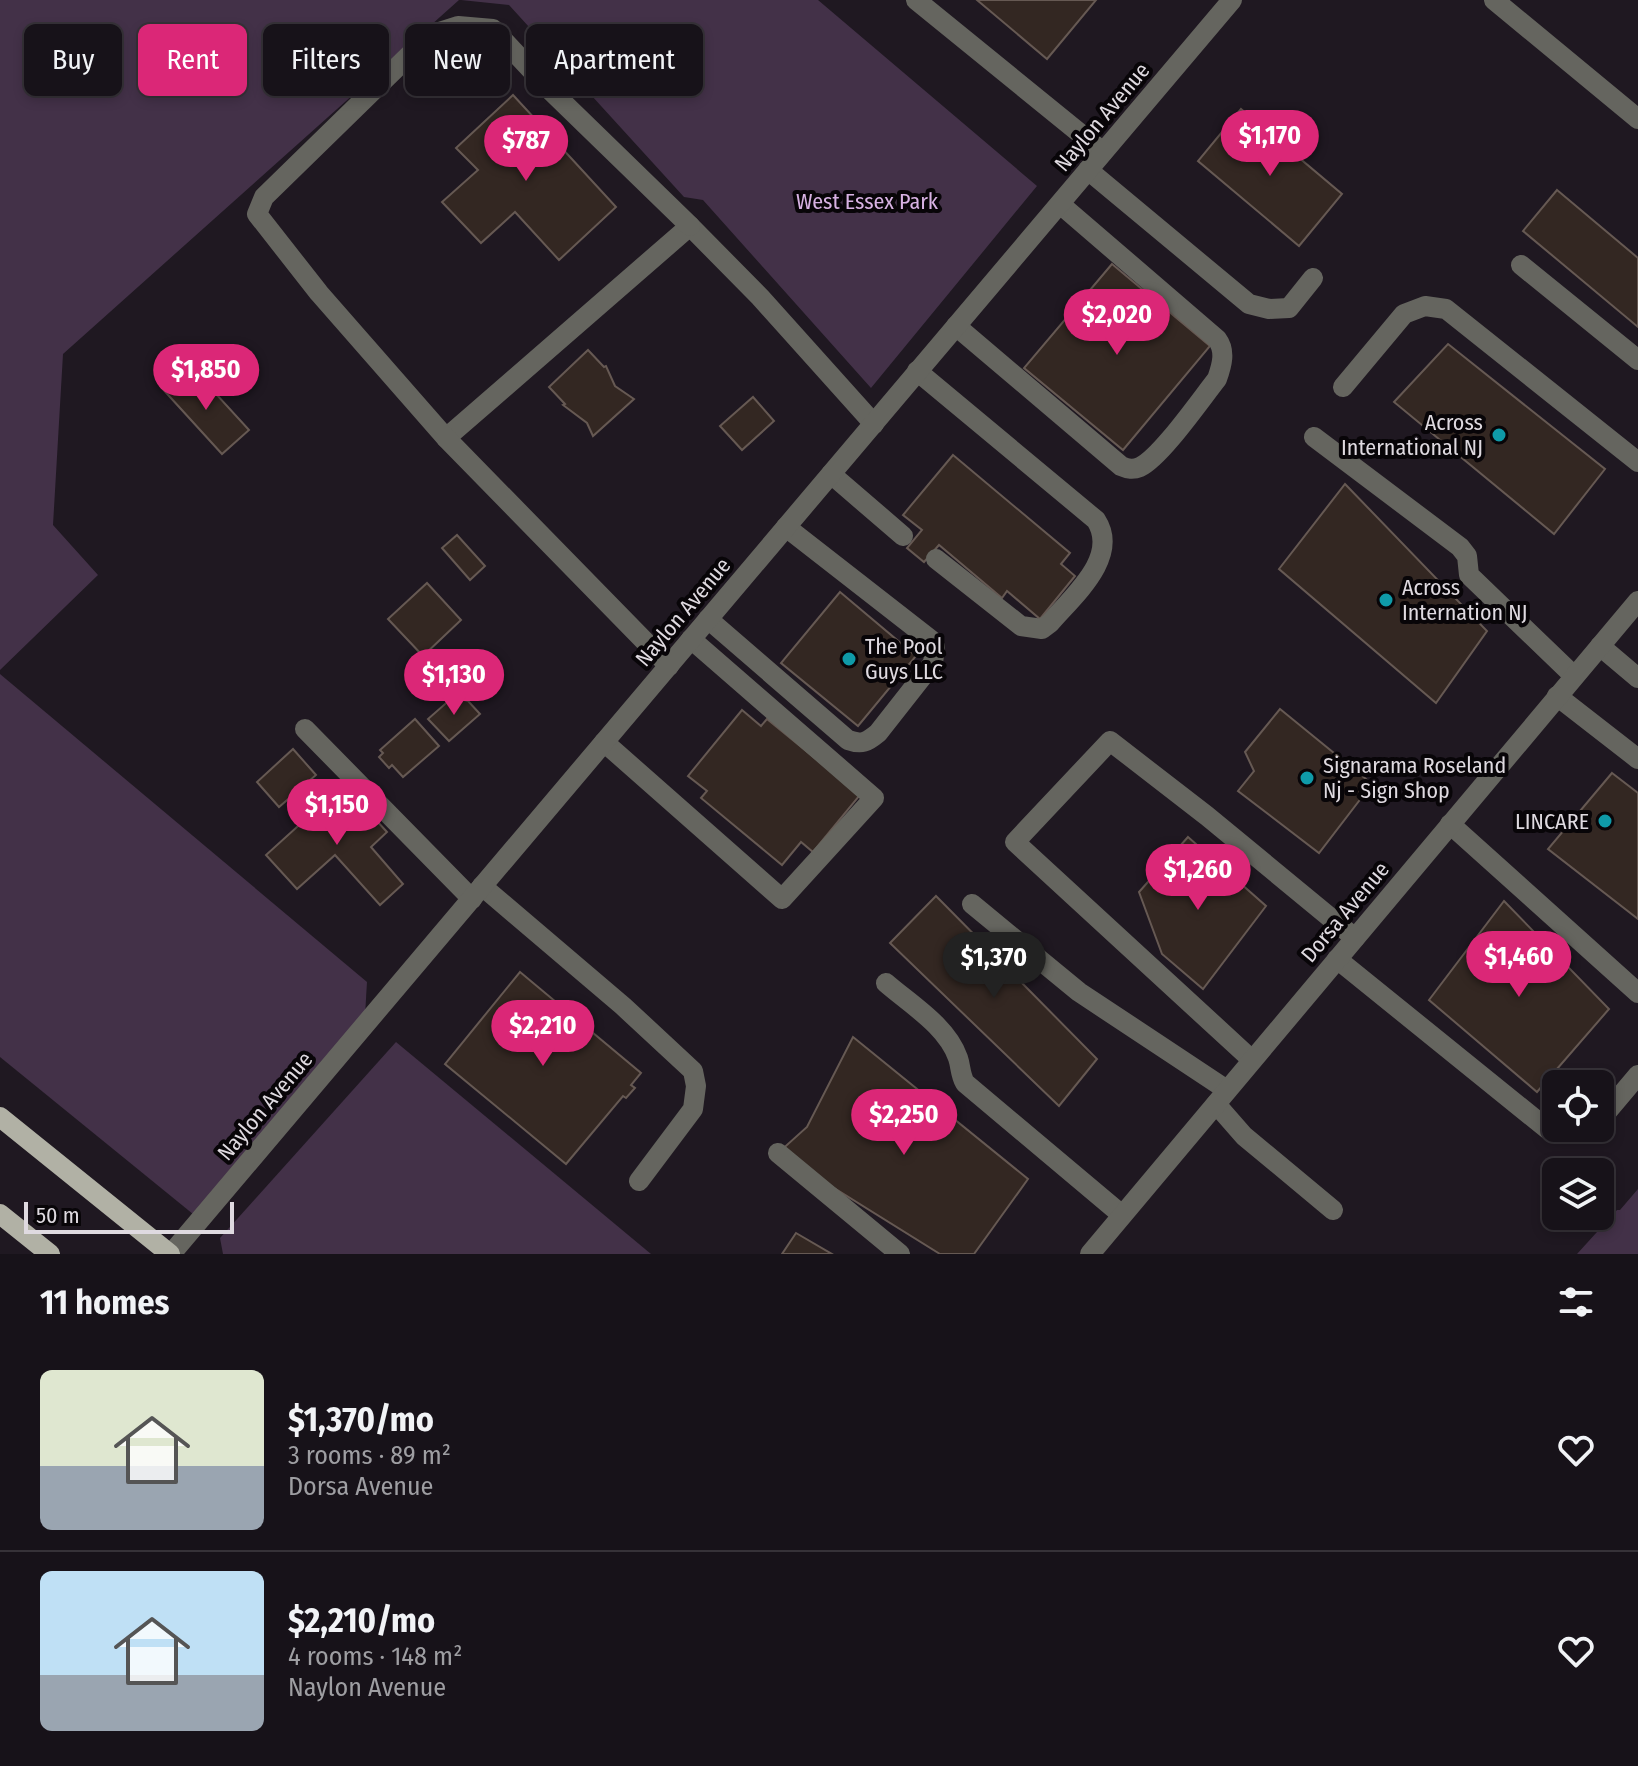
<!DOCTYPE html>
<html lang="en">
<head>
<meta charset="utf-8">
<style>
  body { margin:0; font-family:"Fira Sans Condensed",sans-serif; background:#242026; color:#f1f3f6; height:100vh; display:flex; flex-direction:column; font-size:30px; white-space:nowrap }
  * { box-sizing:border-box; margin:0 }
  p { font-size:26px; color:#9e9ea2 }
  .icon { flex:none; width:44px; height:44px; fill:none; stroke:currentColor; stroke-width:2; stroke-linecap:round; stroke-linejoin:round }
  .map { position:relative; height:1254px; overflow:hidden }
  .side { display:flex; flex-direction:column; background:#171219; flex:1 }
  .side>* { flex:none }
  .banner { position:absolute; left:24px; top:24px; width:800px; height:72px; display:flex; gap:16px }
  .buttons { position:absolute; left:1542px; top:1070px; display:grid; gap:16px }
  .buttons a { display:grid; place-items:center; width:72px; height:72px; border-radius:12px; background:#171219; box-shadow:0 4px 12px #0003,0 0 0 2px #363238; font-size:40px }
  .scale { position:absolute; left:24px; bottom:20px; width:210px; box-sizing:border-box; padding-left:8px; border:4px solid #dfdae0; border-top:0; font-size:22px; line-height:28px; white-space:nowrap; color:#dfdae0; -webkit-text-stroke:6px #080508; paint-order:stroke }
  .price { position:absolute; translate:-50% -68px; padding:0 18px; border-radius:28px; background:#db2777; color:#fff; font-size:26px; line-height:52px; filter:drop-shadow(0 2px 4px #0008) }
  .price::after { content:''; position:absolute; left:50%; top:48px; width:24px; height:18px; margin-left:-12px; background:inherit; clip-path:polygon(0 0,100% 0,50% 100%) }
  .price.selected { background:#222; color:#fff }
  ul { padding:0; list-style:none }
  li { display:flex; align-items:center; gap:24px; height:200px; padding:0 40px }
  li+li { border-top:2px solid #363238 }
  li span { display:grid; place-items:center; flex:none; width:224px; height:160px; border-radius:12px; color:#555 }
  li>.icon { margin-inline-start:auto }
  span .icon { width:96px; height:96px; fill:#fffc; stroke-width:1 }
  li b { font-size:34px }
  h2 { display:flex; justify-content:space-between; align-items:center; height:96px; padding:0 40px; font-size:34px }
  .chip { padding:0 28px; border-radius:12px; background:#171219; box-shadow:0 4px 12px #0003,0 0 0 2px #363238; font-size:28px; line-height:72px }
  .chip.selected { background:#db2777; color:#fff }
  .map>svg:first-child { display:block }
  .green { fill:#433148 }
  .building { fill:#332722; stroke:#665953; stroke-width:2 }
  .lines { fill:none; stroke-linecap:round; stroke-linejoin:round }
  .minor { stroke:#65655f; stroke-width:20 }
  .major { stroke:#b1b1a5; stroke-width:20 }
  .culture-dot { fill:#0f9aa8; stroke:#080508; stroke-width:3 }
  .labels { text-anchor:middle; dominant-baseline:central; stroke-width:8; stroke-linejoin:round; paint-order:stroke }
  .street-label { font-size:22px; fill:#dfdae0; stroke:#080508 }
  .park-label { font-size:22px; fill:#d8b2e3; stroke:#080508 }
  .poi-label { font-size:22px; fill:#dfdae0; stroke:#080508; text-anchor:start }
</style>
</head>
<body>
<div class="map">
<svg width="1638" height="1254" viewBox="0 0 1638 1254">
  <rect width="100%" height="100%" fill="#1f1821"/>
  <g class="green">
    <path d="M0,0H459L63,354L53,525L98,575L0,670Z"/>
    <path d="M461,0H818L1037,186L871,388L703,200L684,197L509,5Z"/>
    <path d="M0,674L367,982L364,1032L204,1223L0,1057Z"/>
    <path d="M396,1042L651,1254H223L220,1238Z"/>
    <path d="M1638,1189V1254H1577L1617,1210H1620Z"/>
  </g>
  <g class="building">
    <path d="M977,0H1096L1047,59Z"/>
    <path d="M513,95L616,207L559,260L515,212L481,243L442,202L478,170L456,148Z"/>
    <path d="M1241,109L1342,194L1299,246L1198,161Z"/>
    <path d="M1557,190L1638,258V327L1523,231Z"/>
    <path d="M1112,264L1210,346L1123,450L1024,368Z"/>
    <path d="M1448,344L1605,469L1554,534L1394,402Z"/>
    <path d="M588,350L604,367L606,366L615,386L634,399L593,436L587,423L563,405L565,404L549,387Z"/>
    <path d="M179,370L198,391L207,384L249,430L222,454L160,386Z"/>
    <path d="M753,397L774,421L742,450L720,426Z"/>
    <path d="M953,455L1070,553L1061,564L1075,576L1040,619L1007,591L1002,598L939,545L924,562L907,548L922,530L903,515Z"/>
    <path d="M1345,484L1487,631L1436,703L1279,569Z"/>
    <path d="M457,535L485,566L470,580L442,548Z"/>
    <path d="M427,583L461,620L423,656L388,619Z"/>
    <path d="M840,592L916,656L858,726L781,663Z"/>
    <path d="M453,697L468,701L480,714L449,741L428,719Z"/>
    <path d="M1280,709L1372,784L1319,853L1238,791L1254,771L1245,752Z"/>
    <path d="M742,710L761,726L767,719L860,795L813,852L801,842L782,865L701,798L707,791L688,776Z"/>
    <path d="M415,719L439,746L403,777L392,765L389,768L379,757L383,753L380,750Z"/>
    <path d="M293,749L316,775L279,807L257,782Z"/>
    <path d="M1612,773L1638,793V919L1548,849Z"/>
    <path d="M339,789L361,814L366,809L387,832L371,847L403,884L380,905L335,855L297,889L266,855Z"/>
    <path d="M1188,837L1266,906L1203,989L1162,954L1139,892Z"/>
    <path d="M936,896L1097,1059L1059,1106L890,943Z"/>
    <path d="M1504,901L1609,1009L1537,1092L1429,1000Z"/>
    <path d="M520,972L641,1073L631,1085L635,1088L626,1098L623,1096L566,1164L445,1064Z"/>
    <path d="M853,1037L1028,1179L974,1254H940L778,1153L807,1127Z"/>
    <path d="M796,1233L832,1254H782Z"/>
  </g>
  <g class="lines">
    <g class="minor">
      <path d="M916,0L1103,152"/>
      <path d="M1494,0L1638,119"/>
      <path d="M1088,170L1249,304L1269,309L1289,308L1313,278"/>
      <path d="M1521,265L1638,360"/>
      <path d="M956,326L1121,466C1128,469 1133,470 1140,467C1161,457 1201,399 1217,379C1222,365 1226,351 1217,339L1060,204"/>
      <path d="M917,371L1096,520C1120,557 1073,596 1050,623L1042,629L1021,626L936,559"/>
      <path d="M1343,387L1404,314L1425,306L1446,309L1638,462"/>
      <path d="M1314,437L1460,547L1467,556L1469,575L1574,676"/>
      <path d="M446,438L690,226L760,297L874,424"/>
      <path d="M831,474L903,536"/>
      <path d="M708,619L848,740C862,745 867,742 878,733L933,663L935,647L931,640L786,527"/>
      <path d="M1600,646L1638,678"/>
      <path d="M669,666L446,438L319,293L257,214L264,197L430,35L458,26L493,29L550,90L690,226"/>
      <path d="M1557,696L1638,759"/>
      <path d="M305,729L472,899"/>
      <path d="M604,742L782,899L874,798L691,639"/>
      <path d="M1450,824L1638,993"/>
      <path d="M482,886L623,1006L693,1071L696,1086L693,1109L639,1181"/>
      <path d="M972,904L1079,992L1227,1090"/>
      <path d="M1337,959L1551,1132L1593,1128"/>
      <path d="M886,983C910,1004 947,1026 958,1058C961,1067 960,1074 965,1083L1122,1215"/>
      <path d="M1252,1060L1015,842L1110,741L1207,816L1355,938"/>
      <path d="M1216,1104L1244,1136L1333,1210"/>
      <path d="M1600,1120L1638,1075"/>
      <path d="M778,1153L900,1254"/>
      <path d="M171,1254L1232,0"/>
      <path d="M1090,1254L1638,601"/>
    </g>
    <g class="major">
      <path d="M0,1117L170,1254"/>
      <path d="M0,1214L50,1254"/>
    </g>
  </g>
  <g class="culture-dot">
    <circle cx="1499" cy="435" r="8"/>
    <circle cx="1386" cy="600" r="8"/>
    <circle cx="849" cy="659" r="8"/>
    <circle cx="1307" cy="778" r="8"/>
    <circle cx="1605" cy="821" r="8"/>
  </g>
  <g class="labels">
    <g class="street-label">
      <text transform="translate(1102 117) rotate(-50)">Naylon Avenue</text>
      <text transform="translate(683 612) rotate(-50)">Naylon Avenue</text>
      <text transform="translate(1345 912) rotate(-50)">Dorsa Avenue</text>
      <text transform="translate(265 1106) rotate(-50)">Naylon Avenue</text>
    </g>
    <g class="park-label">
      <text x="867" y="201">West Essex Park</text>
    </g>
    <g class="poi-label">
      <text x="1483" y="422" text-anchor="end">Across<tspan x="1483" dy="25">International NJ</tspan></text>
      <text x="1402" y="587">Across<tspan x="1402" dy="25">Internation NJ</tspan></text>
      <text x="865" y="646">The Pool<tspan x="865" dy="25">Guys LLC</tspan></text>
      <text x="1323" y="765">Signarama Roseland<tspan x="1323" dy="25">Nj - Sign Shop</tspan></text>
      <text x="1589" y="821" text-anchor="end">LINCARE</text>
    </g>
  </g>
</svg>
<div class="buttons">
<a><svg class="icon" aria-label="locate" viewBox="0 0 24 24"><circle cx="12" cy="12" r="6"/><path d="M12 2v4M12 18v4M2 12h4M18 12h4"/></svg></a>
<a><svg class="icon" aria-label="layers" viewBox="0 0 24 24"><path d="M12 4l9 5-9 5-9-5zM3 14l9 5 9-5"/></svg></a>
</div>
<div class="scale">50 m</div>
<b class="price" style="left:1270px;top:178px">$1,170</b>
<b class="price" style="left:526px;top:183px">$787</b>
<b class="price" style="left:1117px;top:357px">$2,020</b>
<b class="price" style="left:206px;top:412px">$1,850</b>
<b class="price" style="left:454px;top:717px">$1,130</b>
<b class="price" style="left:337px;top:847px">$1,150</b>
<b class="price" style="left:1198px;top:912px">$1,260</b>
<b class="price" style="left:1519px;top:999px">$1,460</b>
<b class="price selected" style="left:994px;top:1000px">$1,370</b>
<b class="price" style="left:543px;top:1068px">$2,210</b>
<b class="price" style="left:904px;top:1157px">$2,250</b>
<div class="banner">
<a class="chip">Buy</a>
<a class="chip selected">Rent</a>
<a class="chip">Filters</a>
<a class="chip">New</a>
<a class="chip">Apartment</a>
</div>
</div>
<section class="side">
<h2>11 homes<svg class="icon" aria-label="filters" viewBox="0 0 24 24"><path d="M4 7h16M4 17h16"/><circle cx="9" cy="7" r="2"/><circle cx="15" cy="17" r="2"/></svg></h2>
<ul>
<li><span style="background:linear-gradient(#dfe7d0 60%,#9aa5b1 0)"><svg class="icon" aria-label="home" viewBox="0 0 24 24"><path d="M3 11l9-7 9 7M6 9v11h12V9"/></svg></span><div><b>$1,370/mo</b><p>3 rooms · 89 m²</p><p>Dorsa Avenue</p></div><svg class="icon" aria-label="heart" viewBox="0 0 24 24"><path d="M12 20l-8-8c-3-5 5-10 8-4 3-6 11-1 8 4z"/></svg></li>
<li><span style="background:linear-gradient(#bfe0f5 65%,#9aa5b1 0)"><svg class="icon" aria-label="home" viewBox="0 0 24 24"><path d="M3 11l9-7 9 7M6 9v11h12V9"/></svg></span><div><b>$2,210/mo</b><p>4 rooms · 148 m²</p><p>Naylon Avenue</p></div><svg class="icon" aria-label="heart" viewBox="0 0 24 24"><path d="M12 20l-8-8c-3-5 5-10 8-4 3-6 11-1 8 4z"/></svg></li>
</ul>
</section>
</body>
</html>
